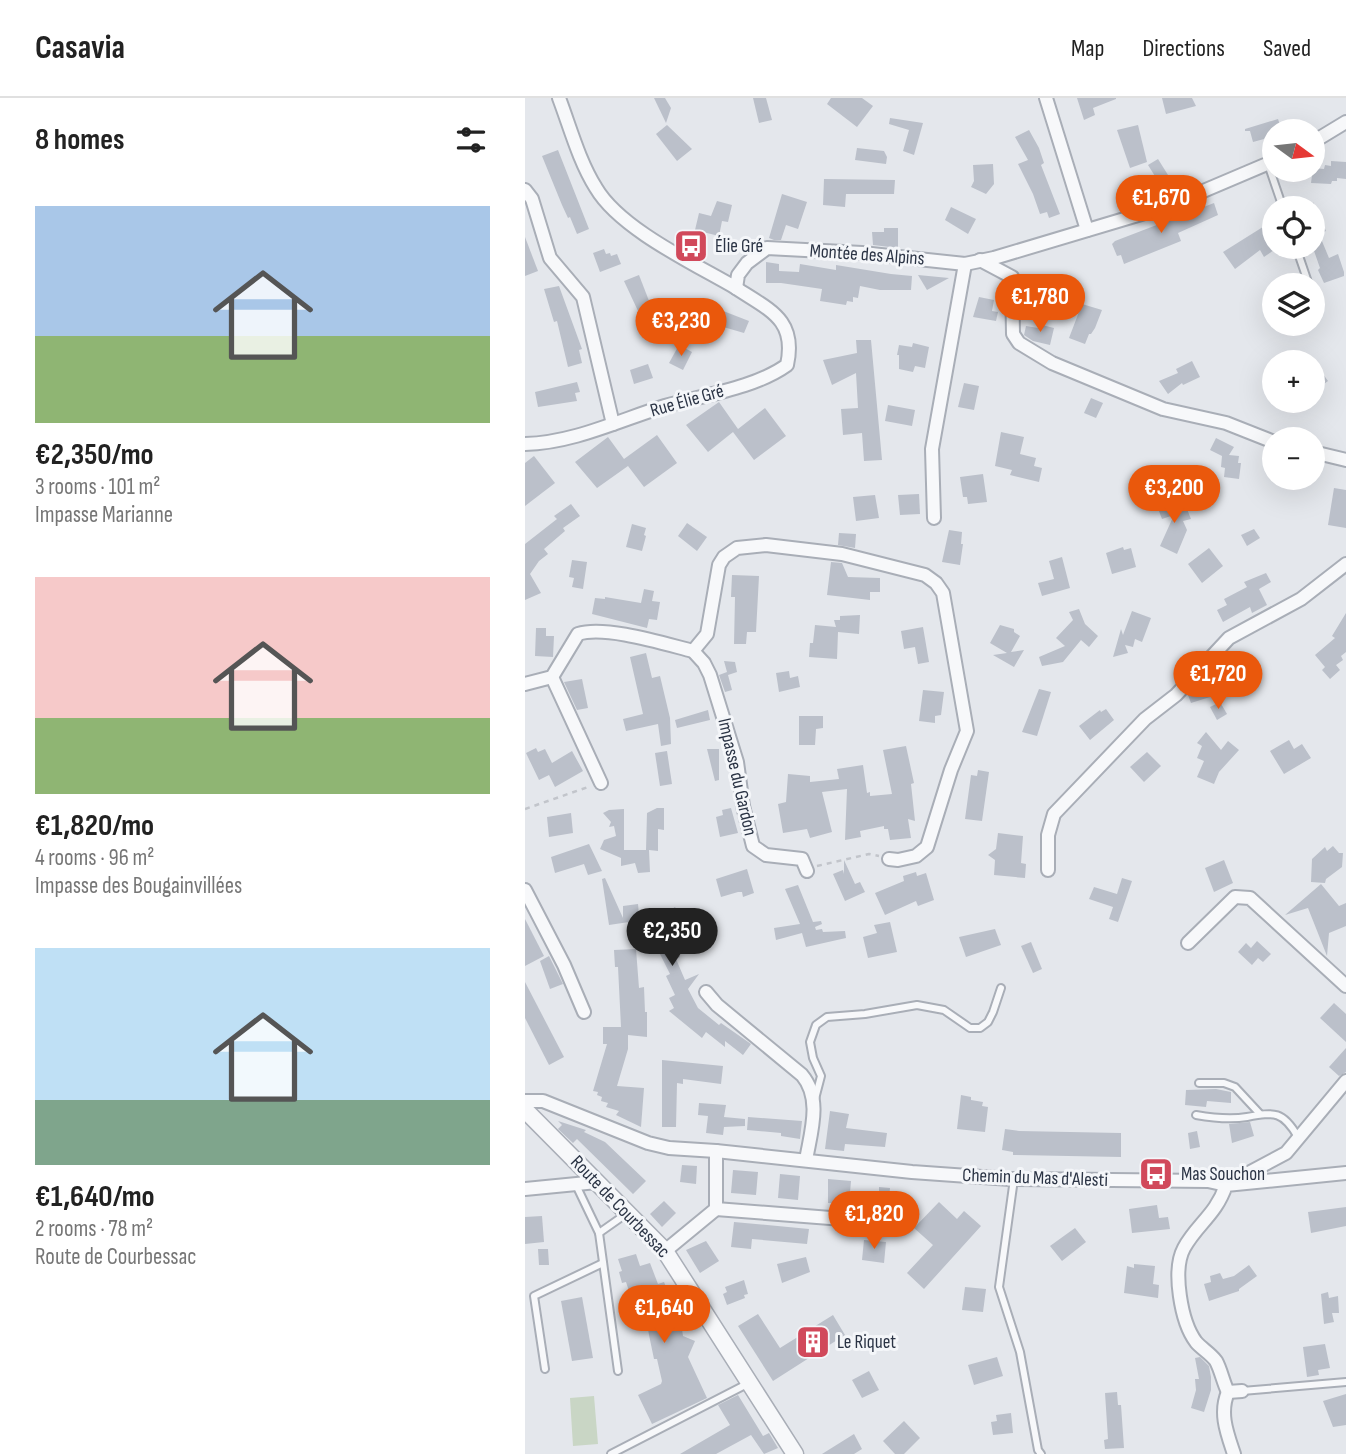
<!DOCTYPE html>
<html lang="en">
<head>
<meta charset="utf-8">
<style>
  body { margin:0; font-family:"Sofia Sans Condensed",sans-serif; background:#f2f2f2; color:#222; height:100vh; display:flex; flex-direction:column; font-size:26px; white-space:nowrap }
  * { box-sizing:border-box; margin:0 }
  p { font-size:23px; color:#767676 }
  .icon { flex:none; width:38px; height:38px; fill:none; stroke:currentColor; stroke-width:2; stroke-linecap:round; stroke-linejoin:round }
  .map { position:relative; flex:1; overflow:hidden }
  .details { display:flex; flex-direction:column; background:#fff; width:525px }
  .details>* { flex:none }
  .needle { width:46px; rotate:105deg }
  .tools { position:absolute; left:737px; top:21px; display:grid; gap:14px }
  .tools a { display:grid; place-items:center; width:63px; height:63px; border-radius:50%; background:#fff; box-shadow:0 7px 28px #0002; font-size:35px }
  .price { position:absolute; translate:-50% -60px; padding:0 16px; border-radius:24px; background:#ea580c; color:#fff; font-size:23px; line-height:46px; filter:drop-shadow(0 2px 4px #0008) }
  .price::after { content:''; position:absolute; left:50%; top:42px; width:21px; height:16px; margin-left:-10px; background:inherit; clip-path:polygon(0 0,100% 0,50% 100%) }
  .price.current { background:#222; color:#fff }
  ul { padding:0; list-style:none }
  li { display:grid; align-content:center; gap:14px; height:371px; padding:0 35px }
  li span { display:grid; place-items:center; height:217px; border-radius:0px; color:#555 }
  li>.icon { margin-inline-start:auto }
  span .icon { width:126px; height:126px; fill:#fffc; stroke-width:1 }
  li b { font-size:30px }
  h2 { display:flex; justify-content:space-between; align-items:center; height:84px; padding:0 35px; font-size:30px }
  header { display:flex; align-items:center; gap:42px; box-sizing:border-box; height:98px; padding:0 35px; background:#fff; border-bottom:2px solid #e0e0e0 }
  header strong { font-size:33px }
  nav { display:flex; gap:38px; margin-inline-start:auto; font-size:24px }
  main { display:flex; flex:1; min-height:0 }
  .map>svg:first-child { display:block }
  .green { fill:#c9d6c5 }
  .building { fill:#bbc0ca }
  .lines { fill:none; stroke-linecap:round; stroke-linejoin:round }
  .service-casing { stroke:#a9aeb7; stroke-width:10 }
  .minor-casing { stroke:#a9aeb7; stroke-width:16 }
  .tertiary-casing { stroke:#a9aeb7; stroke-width:19 }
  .path { stroke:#c2c5cb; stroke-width:2.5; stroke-dasharray:5 5; stroke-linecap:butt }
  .service { stroke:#f7f8fa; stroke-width:6 }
  .minor { stroke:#f7f8fa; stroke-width:12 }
  .tertiary { stroke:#f7f8fa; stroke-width:16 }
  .labels { text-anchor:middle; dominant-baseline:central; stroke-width:6; stroke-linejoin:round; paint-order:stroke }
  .poi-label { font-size:19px; fill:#2b3445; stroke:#f4f6f9; text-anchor:start }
  .street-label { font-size:19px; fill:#2b3445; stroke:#f4f6f9 }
</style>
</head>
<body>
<header>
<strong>Casavia</strong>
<nav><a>Map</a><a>Directions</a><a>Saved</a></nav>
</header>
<main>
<section class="details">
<h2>8 homes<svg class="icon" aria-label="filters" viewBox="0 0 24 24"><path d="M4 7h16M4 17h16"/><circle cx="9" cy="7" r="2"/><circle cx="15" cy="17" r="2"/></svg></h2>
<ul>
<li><span style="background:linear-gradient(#a9c7e8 60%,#8fb573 0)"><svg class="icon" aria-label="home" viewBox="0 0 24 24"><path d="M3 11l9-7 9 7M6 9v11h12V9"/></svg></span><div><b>€2,350/mo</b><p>3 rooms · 101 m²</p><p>Impasse Marianne</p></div></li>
<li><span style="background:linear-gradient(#f6c9c9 65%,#8fb573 0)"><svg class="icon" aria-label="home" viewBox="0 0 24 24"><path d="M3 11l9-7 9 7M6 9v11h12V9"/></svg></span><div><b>€1,820/mo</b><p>4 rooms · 96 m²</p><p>Impasse des Bougainvillées</p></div></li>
<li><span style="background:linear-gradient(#bfe0f5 70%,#7fa58c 0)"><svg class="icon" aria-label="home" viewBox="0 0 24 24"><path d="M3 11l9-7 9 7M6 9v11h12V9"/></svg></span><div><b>€1,640/mo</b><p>2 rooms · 78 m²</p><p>Route de Courbessac</p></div></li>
</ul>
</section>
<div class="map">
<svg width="821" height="1356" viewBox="0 0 821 1356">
  <rect width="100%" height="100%" fill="#e4e7ec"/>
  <path class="green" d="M69,1298L73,1346L48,1348L45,1300Z"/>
  <g class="building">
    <path d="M129,0H140L146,10L141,25Z"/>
    <path d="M228,0H241L247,22L234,25Z"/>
    <path d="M306,0H337L348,8L332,29L302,6Z"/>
    <path d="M552,0H591V1L568,10L570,17L559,22Z"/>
    <path d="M637,0H667L671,8L641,16Z"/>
    <path d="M365,20L398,25L389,57L378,53L384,32L364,26Z"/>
    <path d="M753,21L757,33H749V54L744,56L739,41L728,44L725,33H720V31Z"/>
    <path d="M142,27L167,51L152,63L131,36Z"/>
    <path d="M613,27L622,64L605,70L592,32Z"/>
    <path d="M504,32L514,50L519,65L516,67L535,116L524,120L522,114L515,116L508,96L493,66L503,62L490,39Z"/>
    <path d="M332,50L359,53L362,59L361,66L330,62Z"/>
    <path d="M33,52L64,131L52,136L45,119L43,120L37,107L17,58Z"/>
    <path d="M633,61L643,77L633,83L623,67Z"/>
    <path d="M806,63L821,64V81L812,80V83H807L806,86L786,85L788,70L799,71L800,67L806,68Z"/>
    <path d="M468,66L469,86L461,96L446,89L449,83L448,67Z"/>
    <path d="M299,81L370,82L369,96H321L320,109L298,107Z"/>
    <path d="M257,96L282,104L273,131L261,127L256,142H249L244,140Z"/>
    <path d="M192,103L207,107L203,124L197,123L194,138L170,132L174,115L186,118Z"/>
    <path d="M788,104L801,133L794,136L804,160L813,156L819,174V178L799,185L793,172L795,170L788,150Z"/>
    <path d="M689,105L693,117L653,135L656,143L599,166L596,157L592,158L587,146L590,143Z"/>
    <path d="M426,109L451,121L443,136L420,122Z"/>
    <path d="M749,122V152L739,159L735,152L710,171L698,154Z"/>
    <path d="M359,130H373V150L348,147L347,134H359Z"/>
    <path d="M0,139L13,173L0,178Z"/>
    <path d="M79,151L81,156L85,155L86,158L92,156L96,166L75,174L68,155Z"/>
    <path d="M241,164L254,166V173L274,174L275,166L311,172V167L366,176L387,178L386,192H355L335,188L333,200L328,199V204L322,203L321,207L295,203L297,191L256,185H241Z"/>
    <path d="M114,177L126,208L113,213L99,183Z"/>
    <path d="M393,177L424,180L402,192Z"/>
    <path d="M34,188L57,251L54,252L57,265L43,269L32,223L29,224L19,191Z"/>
    <path d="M454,199L469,202L467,213L473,214L471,223L448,219Z"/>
    <path d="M149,200L159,230L144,236L133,205Z"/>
    <path d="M557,206L577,212L570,230L566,236H564L560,246L544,240Z"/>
    <path d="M193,211L224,223L219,235L188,226Z"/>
    <path d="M513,226L529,230L525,247L508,243L499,237L501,228L513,230Z"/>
    <path d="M331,242H346L357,362L339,363L337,335L318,337L316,311L333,310L331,275L307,287L298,262L332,255Z"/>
    <path d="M388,245L404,249L400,270L390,268L388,274L374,271V257H372L374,247L387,249Z"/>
    <path d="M154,247L167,254L158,272L144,265Z"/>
    <path d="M788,262L803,283L788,294Z"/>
    <path d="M667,263L675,279L658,287L657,285L643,296L634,283L653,275L651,271Z"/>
    <path d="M123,266L128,280L109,286L105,272Z"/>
    <path d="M52,284L55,294L50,295L52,303L13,309L10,294Z"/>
    <path d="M439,285L454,288L449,312L433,309Z"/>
    <path d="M566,300L578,305L571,320L559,315Z"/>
    <path d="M194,304L213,331L240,310L261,338L229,362L208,334L183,354L161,327Z"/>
    <path d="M363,307L390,312L387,328L360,323Z"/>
    <path d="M476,334L499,339L495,356L511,360L509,368L517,370L514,384L485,377L487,372L470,368Z"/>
    <path d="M132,337L152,365L119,389L103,368L72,390L50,364L83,339L99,361Z"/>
    <path d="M691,340L709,349L704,357L714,358L713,365H716L714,381L699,379L700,370L696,369L697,358L685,352Z"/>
    <path d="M9,358L30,385L0,408V365Z"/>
    <path d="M458,376L462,404L443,406L442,399H438L435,379Z"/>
    <path d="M809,390L821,392V430L803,427Z"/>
    <path d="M394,396L395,416L375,417L373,397Z"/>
    <path d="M350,397L354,420L331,423L328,399Z"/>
    <path d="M645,400L650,413L652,408L660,406L666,421L658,423L662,432L652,456L635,448L649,417L637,421L631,405Z"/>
    <path d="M46,406L55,418L38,430L40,433L19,451L23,456L14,463L5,476L16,495L0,502V446L32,421L29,418Z"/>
    <path d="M162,425L182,439L172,453L153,438Z"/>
    <path d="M107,426L121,430L119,437L121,438L117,453L101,449Z"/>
    <path d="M729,431L735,440L722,448L716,437Z"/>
    <path d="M424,432L437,434L436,446H438L435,467L417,464Z"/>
    <path d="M314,435L331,436L330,450L313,447Z"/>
    <path d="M598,449L599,452L606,450L611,469L587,476L581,455Z"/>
    <path d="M684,450L698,468L677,485L663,466Z"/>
    <path d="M537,459L545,490L517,498L513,485L529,481L524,463Z"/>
    <path d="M47,462L62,464L58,491L47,489L49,480L44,479Z"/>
    <path d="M306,464L317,465L323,479L355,480V494H345V502L302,497Z"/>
    <path d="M741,475L746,484L734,491L742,507L727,515L725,509L698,524L692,512L702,507L699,501L722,489L719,484Z"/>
    <path d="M207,477L234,478L231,534H222L221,546H209L210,499H206Z"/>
    <path d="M119,491L129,493L127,503L135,504L132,522L124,521L122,530L67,516L70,500L80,501V499L116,505Z"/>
    <path d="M554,511L560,526L573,538L564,549L556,542L538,564L517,568L514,559L540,548L531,540L548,522L544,514Z"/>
    <path d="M607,513L626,520L617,544L610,541L608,549L600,547L603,555L588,559L596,531L598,537Z"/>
    <path d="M821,515V554L816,558L818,562L811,567L815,572L805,581L797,572L800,569L790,557L810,540L807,538Z"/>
    <path d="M335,517L334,536L313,534L312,561L284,559L285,545H288L290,527L311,529L309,522H315V518Z"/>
    <path d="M475,527L489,531V534L495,538L486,554L499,552L489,569L468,557L482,555L465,545Z"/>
    <path d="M398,529L404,564L393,566L390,549L379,551L376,533Z"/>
    <path d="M11,530H21V538H29L28,559L10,558Z"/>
    <path d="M121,555L127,580L135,578L145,620L146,646L136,648L133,626L101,633L98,621L118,616L105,559Z"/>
    <path d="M199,563L210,564L212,574L203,577L207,592L200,594L194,577L202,574Z"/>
    <path d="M264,573L265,580L273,578L275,589L254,594L251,575Z"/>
    <path d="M57,581L63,610L52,612L39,584Z"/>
    <path d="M681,588L685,599L666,605L663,597Z"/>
    <path d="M514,591L526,594L512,638L497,634Z"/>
    <path d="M398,592L419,594L416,617L410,618V625L394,623Z"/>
    <path d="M695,604L702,616L692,622L685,609Z"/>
    <path d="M581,611L589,622L565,642L554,628L575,612L576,614Z"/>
    <path d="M183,612L185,622L152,630L150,622Z"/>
    <path d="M274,618H298V630L291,631L290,647H274Z"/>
    <path d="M681,634L696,652L703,643L714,652L694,674L689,686L672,679L679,663L672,660L677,648L672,645Z"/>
    <path d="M764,642L769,651L777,646L786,660L759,676L745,653Z"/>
    <path d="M381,648L389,685L386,686L390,723L383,721L386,740L365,742L363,731H359V728L335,733L336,739L320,742L322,691L297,694L307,734L285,740L282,731L258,735L253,706L261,704L263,676L285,678V684L314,681L312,671L338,667L342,695L345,694V698L367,696L358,652Z"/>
    <path d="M11,650L13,654L20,651L27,665L47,653L58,673L30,689L24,677L14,682L1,655Z"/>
    <path d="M182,651H194V682L190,683Z"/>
    <path d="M142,653L147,686L135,688L130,655Z"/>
    <path d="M622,654L636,668L619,684L605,669Z"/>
    <path d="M453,672L464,674L457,723L440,721L446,677L452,678Z"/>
    <path d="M132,710H139V732L133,731V753L124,752L125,774L113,775L110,765L96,768V760L75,751L79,742L91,738L89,728L84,729L86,724L78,715L84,712L99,711V752H121L122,715Z"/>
    <path d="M206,710L213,735L195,739L191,719L198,717L197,712Z"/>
    <path d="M46,715L48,735L24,739L22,719Z"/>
    <path d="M473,735L498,738L496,765L501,766L500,780L469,777L470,762L463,757L471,751Z"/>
    <path d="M64,746L77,773L63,777L59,766L30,775L26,759Z"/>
    <path d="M808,748L814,755H818L817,769L801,781L800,785L786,784L787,761L800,749L802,753Z"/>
    <path d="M319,762L330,786L335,784L340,794L320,803L308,776L318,772L319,776Z"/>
    <path d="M699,762L708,785L689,794L680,770Z"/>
    <path d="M222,771L229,795L218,799L217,794H213L196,799L191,781Z"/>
    <path d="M391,774L392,778L401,775L409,802L393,808L391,803L360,817L350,795L379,783L378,778Z"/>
    <path d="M80,780L98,820V808L113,806L115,827L128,824L150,809L156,819L150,831L158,848L152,851L155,859L151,861L160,882L174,876L163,891L173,910L194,927L196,925L226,946L218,957L200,943V949L181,934L177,940L144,913L149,910L144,900L150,897L141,878L145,876L129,844L109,847L104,824L84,827L77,781Z"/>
    <path d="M597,780L607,783L593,824L584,821L588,809L564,801L569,789L592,796Z"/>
    <path d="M796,786L814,808L821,805V828L804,835L802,858L783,810L760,817Z"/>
    <path d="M273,787L288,824L296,823L297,826L290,829L291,832L297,831L298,834L320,833L321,840L281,849L277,835L251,842L249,830L275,826L260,791Z"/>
    <path d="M0,821L19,858L0,868Z"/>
    <path d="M365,824L372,854L343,860L338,839L352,835L349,827Z"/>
    <path d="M470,831L476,847L441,859L434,839Z"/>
    <path d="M732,843L746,856L738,864L733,860L727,867L713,854L721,845L726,850Z"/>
    <path d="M506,844L517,871L508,875L496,848Z"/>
    <path d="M111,851L114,890L119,889L120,914H122V939L103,937V951L92,988L119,990L116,1029L91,1017L94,1013L81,1009L83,1005L76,1003L77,999L72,997L73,994L68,993L82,946H78V929H96L93,869H90L89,852Z"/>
    <path d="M24,858L38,886L25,891L15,863Z"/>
    <path d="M0,884L39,959L24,967L0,920Z"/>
    <path d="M809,905L821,916V944L795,920Z"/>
    <path d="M821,950V974L814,978L804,969Z"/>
    <path d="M137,962L198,968L196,986L158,981V986L152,985L151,1029H137Z"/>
    <path d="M691,991L706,994V1005L682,1003L681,1009L660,1007L661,992Z"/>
    <path d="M436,997L446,999V1002L458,1004L457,1008L463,1009L460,1034L432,1031Z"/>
    <path d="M174,1005L201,1007L199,1019L220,1021V1028L199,1029L198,1037L181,1035L183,1018L173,1017Z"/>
    <path d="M305,1013L324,1016L321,1030L362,1035L360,1049L320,1046L319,1053L300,1051Z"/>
    <path d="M223,1019L277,1023L275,1041L256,1038V1035L222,1032Z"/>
    <path d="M33,1023L61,1032L59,1034L80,1044L121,1083L108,1096L52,1041L48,1045L33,1031L37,1027Z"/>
    <path d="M725,1024L729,1038L707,1045L704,1026Z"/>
    <path d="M480,1031L494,1033L596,1035V1059L488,1057V1054L477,1052Z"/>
    <path d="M672,1033L675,1049L665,1051L663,1035Z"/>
    <path d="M157,1067L172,1068L171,1086L155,1084Z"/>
    <path d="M208,1072L233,1074L231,1097L206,1095Z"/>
    <path d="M255,1076L275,1078L273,1102L253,1100Z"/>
    <path d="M303,1081L326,1083L324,1106L303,1105Z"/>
    <path d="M354,1089L365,1090L362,1122L344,1121L345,1093L354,1094Z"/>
    <path d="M139,1103L151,1115L137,1129L125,1116Z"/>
    <path d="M414,1104L432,1121L439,1113L456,1128L399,1191L382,1175L408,1147L389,1130Z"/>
    <path d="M632,1107L634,1120L643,1119L645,1131L607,1135L604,1111Z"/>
    <path d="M821,1109V1128L786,1135L783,1114Z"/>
    <path d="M17,1118L19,1144L0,1146V1119Z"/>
    <path d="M209,1124L284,1131L282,1146L227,1141L226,1151L206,1149Z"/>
    <path d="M550,1130L561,1144L537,1163L525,1148Z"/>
    <path d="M339,1142L361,1144L359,1165L337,1162Z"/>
    <path d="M181,1143L194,1163L175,1175L161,1152Z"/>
    <path d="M13,1151H23L24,1167H14Z"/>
    <path d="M111,1156L115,1168L125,1165L133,1186L139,1184L144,1196L147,1195L150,1206L153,1205L158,1238L170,1243L163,1259L182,1300L127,1326L113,1297L136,1286L137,1283L132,1261H129L124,1237L120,1214H123L119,1191L105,1196L101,1184L97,1185L94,1174L97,1173L93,1161Z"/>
    <path d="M281,1159L285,1174L257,1185L252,1166Z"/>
    <path d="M609,1166L630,1168L628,1186L634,1187L633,1200L599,1195L602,1168L609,1170Z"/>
    <path d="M724,1167L732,1178L714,1191V1193L684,1203L679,1186L686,1184L685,1178L695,1175L698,1181L709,1178Z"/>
    <path d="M219,1182L223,1196L219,1197L220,1200L202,1207L198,1196L202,1194L200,1189Z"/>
    <path d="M440,1189L461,1191L458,1214L437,1212Z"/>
    <path d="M803,1194L804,1200L813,1198L814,1215H807L809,1224L799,1226L796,1196Z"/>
    <path d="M57,1199L68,1260L47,1263L36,1203Z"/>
    <path d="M233,1216L255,1250L308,1217L320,1237L248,1283L213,1228Z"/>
    <path d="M800,1246L805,1270L793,1272L794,1277L782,1279L778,1249Z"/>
    <path d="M472,1259L478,1278L449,1287L443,1267Z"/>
    <path d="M675,1259L684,1268L686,1279V1292L679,1314L666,1310L671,1292L670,1281H674L670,1260Z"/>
    <path d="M344,1273L354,1292L337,1300L327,1282Z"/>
    <path d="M592,1294L593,1307H596L599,1350L580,1351L579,1342L583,1341L580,1295Z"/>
    <path d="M821,1296V1327L808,1329L798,1303Z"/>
    <path d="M213,1297L238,1338L244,1335L253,1350L239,1356L226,1337L191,1356H155L205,1327L193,1307Z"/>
    <path d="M486,1315L488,1335L468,1337L466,1324L472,1323L471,1317Z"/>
    <path d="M379,1323L395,1340L379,1356H370L358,1343Z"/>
    <path d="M329,1336L337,1351L329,1356H297Z"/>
  </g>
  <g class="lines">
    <g class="service-casing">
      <g id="service">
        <path d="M743,66L758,110"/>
        <path d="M771,149L784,187"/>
        <path d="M788,197L790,203"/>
        <path d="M674,985H699L710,989L735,1016"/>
        <path d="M290,1001L296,978L288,960L285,944L291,927L302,919L340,916L392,907L419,912L445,930H455L463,924L468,914L476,890"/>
        <path d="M671,1017C688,1020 705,1022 722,1019C750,1014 758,1013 773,1039"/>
        <path d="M489,1081L474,1189L495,1254L513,1352L516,1356"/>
        <path d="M51,1087L74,1135L101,1116"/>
        <path d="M74,1135L93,1273"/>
        <path d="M20,1271L9,1198L78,1165"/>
        <path d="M717,1293L821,1284"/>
        <path d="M86,1356L224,1285"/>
      </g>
    </g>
    <g class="minor-casing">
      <g id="minor">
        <path d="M34,0C45,29 54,63 71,90C95,131 170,166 211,190L213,177L222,165L242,150L337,155L440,166L469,160L643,108L749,63"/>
        <path d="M521,0L562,132"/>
        <path d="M788,44L821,24"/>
        <path d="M0,92L7,101L25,160L58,199L88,326"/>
        <path d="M455,162L487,179L488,236L494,245L527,265L638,311L701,325L749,344"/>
        <path d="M0,346C48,345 95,322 140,308C179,297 230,290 262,267C272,221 244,212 211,190"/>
        <path d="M788,354L821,362"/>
        <path d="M409,420L407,351L440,166"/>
        <path d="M168,553L179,565L185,577L212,664L218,708L228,748L241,757L277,761L282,773"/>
        <path d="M27,579L76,685"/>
        <path d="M0,586L27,579L53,536C80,527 140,546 168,553L182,536L194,467L199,459L212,450L241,447L317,456L400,477L411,485L418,495L442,633L426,672L402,749L391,758L373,762L364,761"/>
        <path d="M523,772V737L529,716L620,621L651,597L704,540L776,501L821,466"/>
        <path d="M0,792L39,867L59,914"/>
        <path d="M663,845L710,799L725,800L821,888"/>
        <path d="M181,894L192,907L277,977C297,1001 286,1033 281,1062"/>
        <path d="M0,1003H18L123,1045L144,1050L191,1053L387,1074L485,1081L683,1083L701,1087L761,1055L821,983"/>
        <path d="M0,1091L72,1084"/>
        <path d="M191,1111L318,1121L324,1127"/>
        <path d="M140,1153L191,1111V1053"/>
        <path d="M717,1293L703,1294C698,1284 696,1272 691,1263C685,1255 677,1251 671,1244C656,1224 647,1172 659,1150C672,1126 691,1117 701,1087L821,1075"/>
        <path d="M703,1294C694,1315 702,1335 709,1356"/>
      </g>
    </g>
    <g class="tertiary-casing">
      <path id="tertiary" d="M0,1012L140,1153L270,1356"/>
    </g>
    <g class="path">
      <path d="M0,711L63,689"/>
      <path d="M292,768L344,756L354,758"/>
    </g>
    <use href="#service" class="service"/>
    <use href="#minor" class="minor"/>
    <use href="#tertiary" class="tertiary"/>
  </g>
  <defs>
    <g id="bus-square" transform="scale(1.75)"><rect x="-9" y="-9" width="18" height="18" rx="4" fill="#d1495b" stroke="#f4f6f9"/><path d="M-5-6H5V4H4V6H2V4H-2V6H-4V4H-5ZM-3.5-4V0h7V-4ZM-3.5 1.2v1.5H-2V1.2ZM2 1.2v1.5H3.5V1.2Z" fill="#fff"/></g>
    <g id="building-square" transform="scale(1.75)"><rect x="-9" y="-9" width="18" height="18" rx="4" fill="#d1495b" stroke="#f4f6f9"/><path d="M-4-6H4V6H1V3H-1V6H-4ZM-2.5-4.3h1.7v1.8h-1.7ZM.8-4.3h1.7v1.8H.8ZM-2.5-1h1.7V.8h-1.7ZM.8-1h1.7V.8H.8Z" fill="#fff"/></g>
  </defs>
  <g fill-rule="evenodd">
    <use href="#bus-square" x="166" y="148"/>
    <use href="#bus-square" x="631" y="1076"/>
    <use href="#building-square" x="288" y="1244"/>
  </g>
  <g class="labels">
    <g class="poi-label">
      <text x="190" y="148">Élie Gré</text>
      <text x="656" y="1076">Mas Souchon</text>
      <text x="312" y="1244">Le Riquet</text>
    </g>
    <g class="street-label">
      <text transform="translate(342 157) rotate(4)">Montée des Alpins</text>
      <text transform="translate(162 303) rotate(-16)">Rue Élie Gré</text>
      <text transform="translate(212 679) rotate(77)">Impasse du Gardon</text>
      <text transform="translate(510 1080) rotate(2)">Chemin du Mas d'Alesti</text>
      <text transform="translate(95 1109) rotate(46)">Route de Courbessac</text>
    </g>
  </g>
</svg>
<div class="tools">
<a><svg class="needle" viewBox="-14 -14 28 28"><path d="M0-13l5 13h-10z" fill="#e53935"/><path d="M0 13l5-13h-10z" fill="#767676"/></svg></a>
<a><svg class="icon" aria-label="locate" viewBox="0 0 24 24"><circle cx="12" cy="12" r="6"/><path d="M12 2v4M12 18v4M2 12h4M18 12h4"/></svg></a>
<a><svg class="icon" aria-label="layers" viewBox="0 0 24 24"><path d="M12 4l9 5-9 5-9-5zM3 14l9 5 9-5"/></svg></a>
<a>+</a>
<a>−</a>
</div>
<b class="price" style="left:636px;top:137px">€1,670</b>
<b class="price" style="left:515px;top:236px">€1,780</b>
<b class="price" style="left:156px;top:260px">€3,230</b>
<b class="price" style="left:649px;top:427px">€3,200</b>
<b class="price" style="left:693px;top:613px">€1,720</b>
<b class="price current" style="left:147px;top:870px">€2,350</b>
<b class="price" style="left:349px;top:1153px">€1,820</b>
<b class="price" style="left:139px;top:1247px">€1,640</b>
</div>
</main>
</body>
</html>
